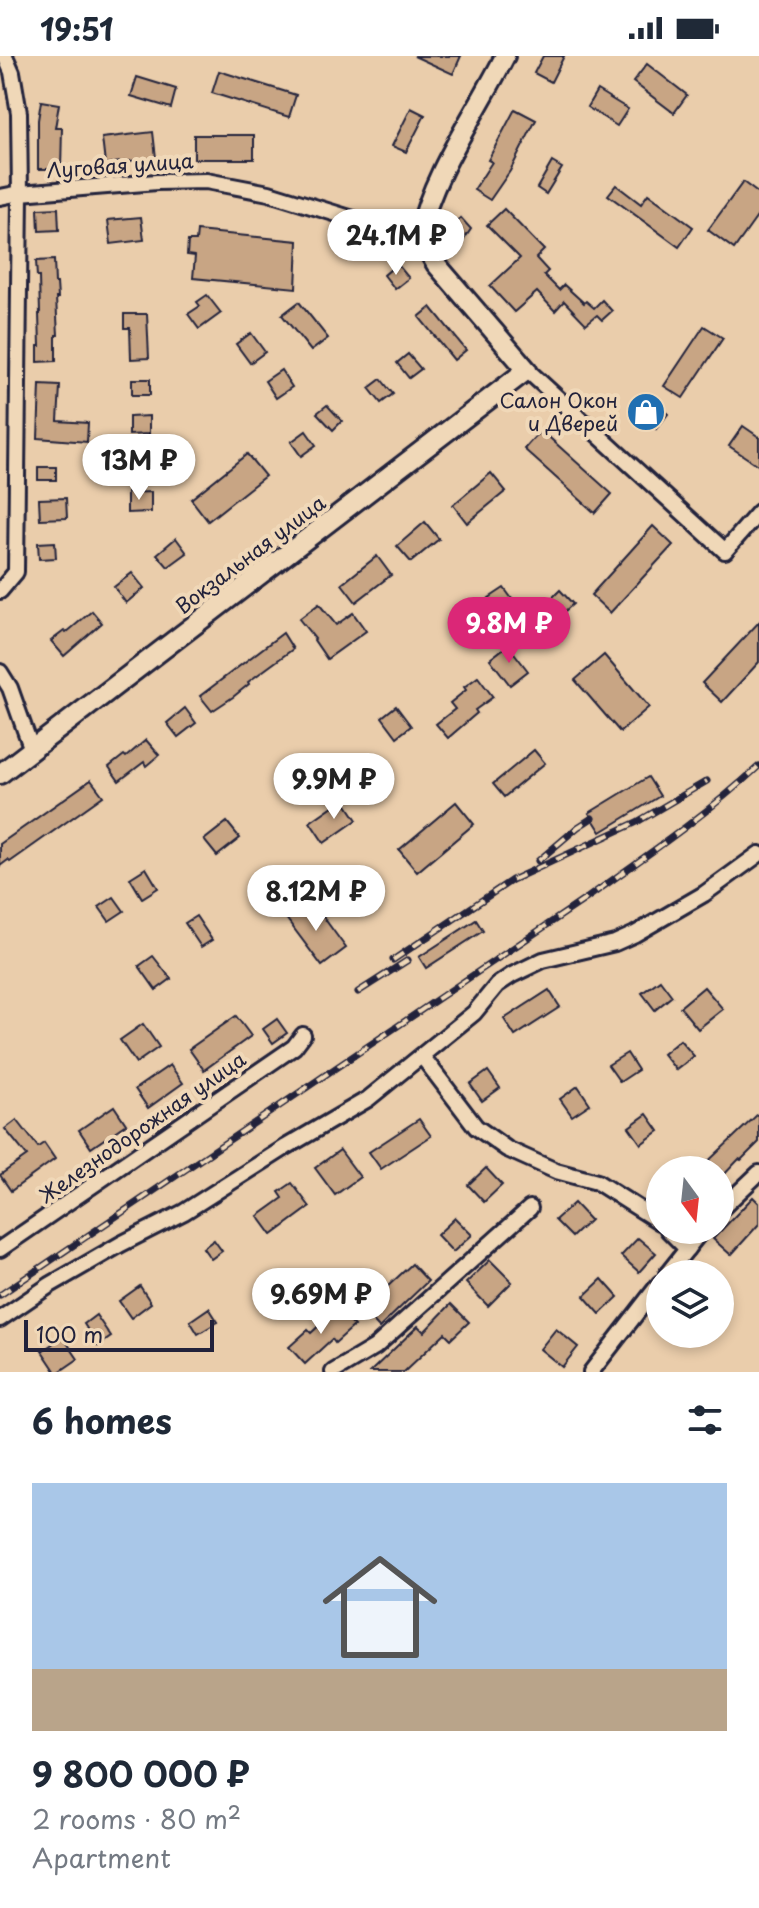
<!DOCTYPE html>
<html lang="en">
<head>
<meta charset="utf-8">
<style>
  body { margin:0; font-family:"Playpen Sans",sans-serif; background:#f2f2f3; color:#1f2937; height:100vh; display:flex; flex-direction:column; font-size:30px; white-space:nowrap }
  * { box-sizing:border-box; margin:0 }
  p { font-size:26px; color:#747a83 }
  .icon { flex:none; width:44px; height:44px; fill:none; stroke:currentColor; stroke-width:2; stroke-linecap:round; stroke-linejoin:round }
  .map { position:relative; height:1316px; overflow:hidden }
  .drawer { display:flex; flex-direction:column; background:#fff; flex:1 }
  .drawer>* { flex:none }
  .needle { width:52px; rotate:165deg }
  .fabs { position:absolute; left:646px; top:1100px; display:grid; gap:16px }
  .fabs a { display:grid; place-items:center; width:88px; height:88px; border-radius:50%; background:#fff; box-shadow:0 4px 12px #0003; font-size:40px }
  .scale { position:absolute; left:24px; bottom:20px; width:190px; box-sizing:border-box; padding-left:8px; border:4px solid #22223b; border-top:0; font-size:22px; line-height:28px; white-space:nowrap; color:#22223b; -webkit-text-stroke:6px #f0d8b8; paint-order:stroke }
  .price { position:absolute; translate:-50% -68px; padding:0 18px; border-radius:28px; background:#fff; color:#222; font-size:26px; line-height:52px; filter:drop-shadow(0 2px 4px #0008) }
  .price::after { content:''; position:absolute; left:50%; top:48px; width:24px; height:18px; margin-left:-12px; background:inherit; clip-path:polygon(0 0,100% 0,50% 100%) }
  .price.active { background:#db2777; color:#fff }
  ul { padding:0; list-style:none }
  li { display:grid; align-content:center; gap:16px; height:424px; padding:0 32px }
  li span { display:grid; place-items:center; height:248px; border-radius:0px; color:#555 }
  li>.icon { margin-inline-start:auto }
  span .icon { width:144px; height:144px; fill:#fffc; stroke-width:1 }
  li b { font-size:34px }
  h2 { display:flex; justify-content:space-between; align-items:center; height:96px; padding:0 32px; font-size:34px }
  .status { display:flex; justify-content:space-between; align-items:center; height:56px; padding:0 40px; background:#fff; direction:ltr }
  .status svg { height:22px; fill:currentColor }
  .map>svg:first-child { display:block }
  .building { fill:#c8a584; stroke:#22223b; stroke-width:2 }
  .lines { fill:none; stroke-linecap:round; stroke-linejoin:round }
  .street-casing { stroke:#22223b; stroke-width:20 }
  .secondary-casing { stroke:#22223b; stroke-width:24 }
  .street { stroke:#f0d8b8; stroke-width:14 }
  .secondary { stroke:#f0d8b8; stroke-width:18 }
  .rail-casing { stroke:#22223b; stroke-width:7 }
  .rail { stroke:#f0d8b8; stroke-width:4; stroke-dasharray:12; stroke-linecap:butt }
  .labels { text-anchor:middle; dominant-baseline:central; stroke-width:8; stroke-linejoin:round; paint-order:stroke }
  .street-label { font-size:20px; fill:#22223b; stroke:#f0d8b8 }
  .poi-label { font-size:20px; fill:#22223b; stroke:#f0d8b8; text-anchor:end }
</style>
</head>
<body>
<div class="status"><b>19:51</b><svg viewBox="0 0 49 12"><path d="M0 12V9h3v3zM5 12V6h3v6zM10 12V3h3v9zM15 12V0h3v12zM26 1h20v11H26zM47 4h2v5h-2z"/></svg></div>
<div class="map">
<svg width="759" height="1316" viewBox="0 0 759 1316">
  <rect width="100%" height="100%" fill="#eacdab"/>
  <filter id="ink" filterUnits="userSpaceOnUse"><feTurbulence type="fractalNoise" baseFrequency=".0125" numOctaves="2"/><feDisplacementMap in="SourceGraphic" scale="16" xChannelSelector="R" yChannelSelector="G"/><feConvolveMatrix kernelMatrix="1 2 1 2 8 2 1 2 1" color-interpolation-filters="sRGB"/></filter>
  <g filter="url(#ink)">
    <g class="building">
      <path d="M414,0H461L453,18Z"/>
      <path d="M543,0H564L551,26L534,17Z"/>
      <path d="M647,8L687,39L674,57L633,26Z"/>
      <path d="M219,15L296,39L289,61L212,37Z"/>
      <path d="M137,21L176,33L171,52L131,40Z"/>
      <path d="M597,34L628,53L617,70L587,51Z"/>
      <path d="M41,45L59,48L55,72H62L61,113H38V64Z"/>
      <path d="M411,52L425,59L406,96L392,90Z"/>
      <path d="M515,53L536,64L510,115L490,144L474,134L492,106L488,104Z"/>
      <path d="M153,76L156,102L105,108L102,82Z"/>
      <rect x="194" y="79" width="60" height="24"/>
      <path d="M552,106L562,112L546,138L537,132Z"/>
      <path d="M743,126L759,138V158L734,193L708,174Z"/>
      <path d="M616,129L641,148L648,138L693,171L679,191L608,139Z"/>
      <path d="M58,152L59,174L39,175L38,153Z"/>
      <path d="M504,153L544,194L536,202L548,215L544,219L559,234L564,229L584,247L586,245L594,252L602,244L612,255L602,264L597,259L586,268L564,245L555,255L537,236L514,256L490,230L520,202L487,169Z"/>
      <path d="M141,161L144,184L111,188L108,164Z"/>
      <path d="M461,162L471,173L463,185L451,172Z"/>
      <path d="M197,175L298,185L296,232L193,222L195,200L187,199L188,185H196Z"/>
      <path d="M54,204L55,227H57L58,242H56L58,279H56V305L38,306V290H40L39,258H40L39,221H37L36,205Z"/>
      <path d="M397,208L409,222L395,233L384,219Z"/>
      <path d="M207,239L221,257L199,273L188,258L200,250L197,246Z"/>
      <path d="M299,246L328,282L311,295L282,259Z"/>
      <path d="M431,251L466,294L454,304L419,261Z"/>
      <path d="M124,258H147L149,302L131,303L130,272H124Z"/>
      <path d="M704,270L723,282L683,342L664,330Z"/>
      <path d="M251,277L265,296L250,307L236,288Z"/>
      <path d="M408,298L421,313L409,322L397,307Z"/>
      <path d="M281,314L292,331L276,342L265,325Z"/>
      <rect x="132" y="323" width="18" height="16"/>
      <path d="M381,323L393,338L381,347L369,332Z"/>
      <path d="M40,329L60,330L58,365L88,367L87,386L38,382Z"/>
      <path d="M644,339L668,358L656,373L632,354Z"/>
      <path d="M327,349L342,365L333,374L317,357Z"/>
      <path d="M149,360V378L129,379V361Z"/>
      <path d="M743,370L759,381V410L729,390Z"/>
      <path d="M541,374L612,438L595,457L524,393Z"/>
      <path d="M306,375L316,389L301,400L291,386Z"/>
      <path d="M150,398L151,417H130V399Z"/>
      <path d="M247,398L265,420L208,465L191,443Z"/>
      <rect x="38" y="411" width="18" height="13"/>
      <path d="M491,417L506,435L467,467L453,449Z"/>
      <path d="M151,436V456L127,457V437Z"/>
      <path d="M66,442L67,462L40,463L39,443Z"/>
      <path d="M425,466L439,483L411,506L397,490Z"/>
      <path d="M653,470L673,489L610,557L591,539Z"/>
      <path d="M176,482L187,497L168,511L157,498Z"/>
      <path d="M55,486L56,502L39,503L38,487Z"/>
      <path d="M377,500L391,519L356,546L342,528Z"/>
      <path d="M132,517L144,532L126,547L114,531Z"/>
      <path d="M504,532L515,547L500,558L489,542Z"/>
      <path d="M560,534L573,548L556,563L544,550Z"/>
      <path d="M319,548L336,569L353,557L366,575L327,603L314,584L315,583L299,563Z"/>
      <path d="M92,555L102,567L64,600L51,585L64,575L66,577Z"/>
      <path d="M759,566V606L722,646L702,627Z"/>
      <path d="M283,577L293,593L248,626L249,628L233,641L212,655L200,640Z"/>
      <path d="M508,589L528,615L510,629L490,603Z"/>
      <path d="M604,599L649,651L620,676L575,624Z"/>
      <path d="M478,621L493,641L475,654L477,657L448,682L436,668L455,653L450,647L466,634L464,631Z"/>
      <path d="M396,650L411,670L397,681L382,661Z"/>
      <path d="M185,652L196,667L178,681L167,667Z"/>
      <path d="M146,684L159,699L146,710L144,706L119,725L109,711L124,699L126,701Z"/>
      <path d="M534,694L545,707L504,741L493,728Z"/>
      <path d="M648,721L660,740L601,776L589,757Z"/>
      <path d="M91,724L103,740L10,806L8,804L0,810V788Z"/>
      <path d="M343,743L357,764L324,787L310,766Z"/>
      <path d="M456,746L474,768L417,816L399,794Z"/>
      <path d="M227,766L240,782L217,800L204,784Z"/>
      <path d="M146,812L158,832L142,842L130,822Z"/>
      <path d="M114,841L124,855L109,865L99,851Z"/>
      <path d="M311,844L346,892L322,910L286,862Z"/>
      <path d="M196,860L212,884L201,891L185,867Z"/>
      <path d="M476,864L483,875L426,912L419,901Z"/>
      <path d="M153,900L171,923L156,934L139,910Z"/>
      <path d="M660,924L672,940L655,954L642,937Z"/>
      <path d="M704,931L723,953L698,973L680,951Z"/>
      <path d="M549,934L560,951L515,980L504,963Z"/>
      <path d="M236,960L251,980L204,1014L189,993Z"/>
      <path d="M277,963L287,977L273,987L263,973Z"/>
      <path d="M143,968L159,991L136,1007L120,984Z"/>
      <path d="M680,984L694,1000L676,1014L663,998Z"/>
      <path d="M627,997L638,1014L620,1026L608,1009Z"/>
      <path d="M170,1009L183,1027L148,1052L135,1033Z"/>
      <path d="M488,1015L500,1032L482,1045L470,1028Z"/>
      <path d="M578,1030L590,1048L572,1060L560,1043Z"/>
      <path d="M114,1050L126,1068L91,1092L79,1074Z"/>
      <path d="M759,1057V1086L741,1104L739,1103L720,1123V1114H699Z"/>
      <path d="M647,1058L659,1075L641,1088L629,1071Z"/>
      <path d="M419,1063L431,1080L381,1113L369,1096Z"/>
      <path d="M17,1064L38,1091L44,1087L55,1103L11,1135L0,1119L27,1100L5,1073Z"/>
      <path d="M340,1094L360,1121L335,1139L315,1112Z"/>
      <path d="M486,1112L502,1129L484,1146L468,1129Z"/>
      <path d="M292,1127L310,1151L272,1179L258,1160L283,1142L279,1136Z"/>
      <path d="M753,1141L759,1147V1168L731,1199L713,1183Z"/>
      <path d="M574,1147L590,1164L572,1181L555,1164Z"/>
      <path d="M455,1162L472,1179L453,1196L437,1179Z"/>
      <path d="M638,1182L656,1197L639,1216L621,1200Z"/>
      <path d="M214,1184L222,1195L211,1203L203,1192Z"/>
      <path d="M490,1204L512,1226L488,1250L466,1227Z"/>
      <path d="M412,1208L428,1225L379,1272L362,1254Z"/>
      <path d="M602,1223L618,1241L600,1258L584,1240Z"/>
      <path d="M140,1230L151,1247L131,1262L119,1245Z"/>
      <path d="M451,1248L469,1266L451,1283L445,1277L404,1316H370L418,1270L424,1276Z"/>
      <path d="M209,1252L218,1266L198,1278L190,1265Z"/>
      <path d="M337,1253L354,1270L335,1287L332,1283L305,1308L289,1291L308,1274L311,1277Z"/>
      <path d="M96,1259L111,1281L98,1290L84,1268Z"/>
      <path d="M556,1273L578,1291L562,1311L540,1293Z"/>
      <path d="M63,1281L78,1303L59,1316H56L42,1295Z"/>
    </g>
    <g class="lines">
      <g class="street-casing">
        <g id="street">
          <path d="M0,141L20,137L157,126L206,125L269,137L389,174L419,179"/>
          <path d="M527,314L725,495L759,456"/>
          <path d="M0,535L16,516L20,137L19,57L12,16L5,0"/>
          <path d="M0,616L10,632L32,694"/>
          <path d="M422,1000L476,1071L507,1093L556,1115L597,1126L660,1166"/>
          <path d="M720,1154L759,1117"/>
          <path d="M668,1174L687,1193"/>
          <path d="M0,1193L294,991L303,979"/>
          <path d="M667,1218L702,1174"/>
          <path d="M0,1263L50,1229L121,1188L184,1156L286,1091L368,1043L474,957L497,929L512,919L543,904L615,887L635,878L704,838L759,798"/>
          <path d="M333,1316L375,1291L530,1152"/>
          <path d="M591,1316L660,1227"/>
        </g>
      </g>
      <g class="secondary-casing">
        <path id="secondary" d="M0,718L527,314L436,208L419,179C433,116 476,58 505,0"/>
      </g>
      <use href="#street" class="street"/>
      <use href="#secondary" class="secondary"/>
      <g class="rail-casing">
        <g id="rail">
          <path d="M538,805L578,771L592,762"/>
          <path d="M393,904L512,824L637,766L707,725"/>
          <path d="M358,936L408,904"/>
          <path d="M0,1239L587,842C646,800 706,759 759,710"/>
        </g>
      </g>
      <use href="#rail" class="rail"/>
    </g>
  </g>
  <defs>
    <g id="shop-disc" transform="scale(2)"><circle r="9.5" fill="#1f6fb2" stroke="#f0d8b8"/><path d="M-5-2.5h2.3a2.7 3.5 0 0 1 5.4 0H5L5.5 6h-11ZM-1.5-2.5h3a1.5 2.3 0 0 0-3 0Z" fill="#fff"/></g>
  </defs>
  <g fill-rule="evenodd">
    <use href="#shop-disc" x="646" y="356"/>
  </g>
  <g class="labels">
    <g class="street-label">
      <text transform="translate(120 109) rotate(-4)">Луговая улица</text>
      <text transform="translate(250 498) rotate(-37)">Вокзальная улица</text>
      <text transform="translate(142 1071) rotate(-35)">Железнодорожная улица</text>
    </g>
    <g class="poi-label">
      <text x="618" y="344">Салон Окон<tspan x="618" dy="23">и Дверей</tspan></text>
    </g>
  </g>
</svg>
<div class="fabs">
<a><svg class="needle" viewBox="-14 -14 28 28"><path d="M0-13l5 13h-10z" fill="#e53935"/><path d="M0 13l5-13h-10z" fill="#747a83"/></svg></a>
<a><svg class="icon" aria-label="layers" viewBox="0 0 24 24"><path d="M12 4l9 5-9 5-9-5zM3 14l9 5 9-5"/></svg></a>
</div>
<div class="scale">100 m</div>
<b class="price" style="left:396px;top:221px">24.1M ₽</b>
<b class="price" style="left:139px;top:446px">13M ₽</b>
<b class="price active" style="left:509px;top:609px">9.8M ₽</b>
<b class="price" style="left:334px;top:765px">9.9M ₽</b>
<b class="price" style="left:316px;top:877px">8.12M ₽</b>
<b class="price" style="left:321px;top:1280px">9.69M ₽</b>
</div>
<section class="drawer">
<h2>6 homes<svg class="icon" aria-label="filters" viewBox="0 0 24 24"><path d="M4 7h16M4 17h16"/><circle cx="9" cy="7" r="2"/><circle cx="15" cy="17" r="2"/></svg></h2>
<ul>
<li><span style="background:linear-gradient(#a9c7e8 75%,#b9a48a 0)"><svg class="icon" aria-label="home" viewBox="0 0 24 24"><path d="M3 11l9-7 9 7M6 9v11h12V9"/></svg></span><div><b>9 800 000 ₽</b><p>2 rooms · 80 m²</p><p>Apartment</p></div></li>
</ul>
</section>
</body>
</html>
